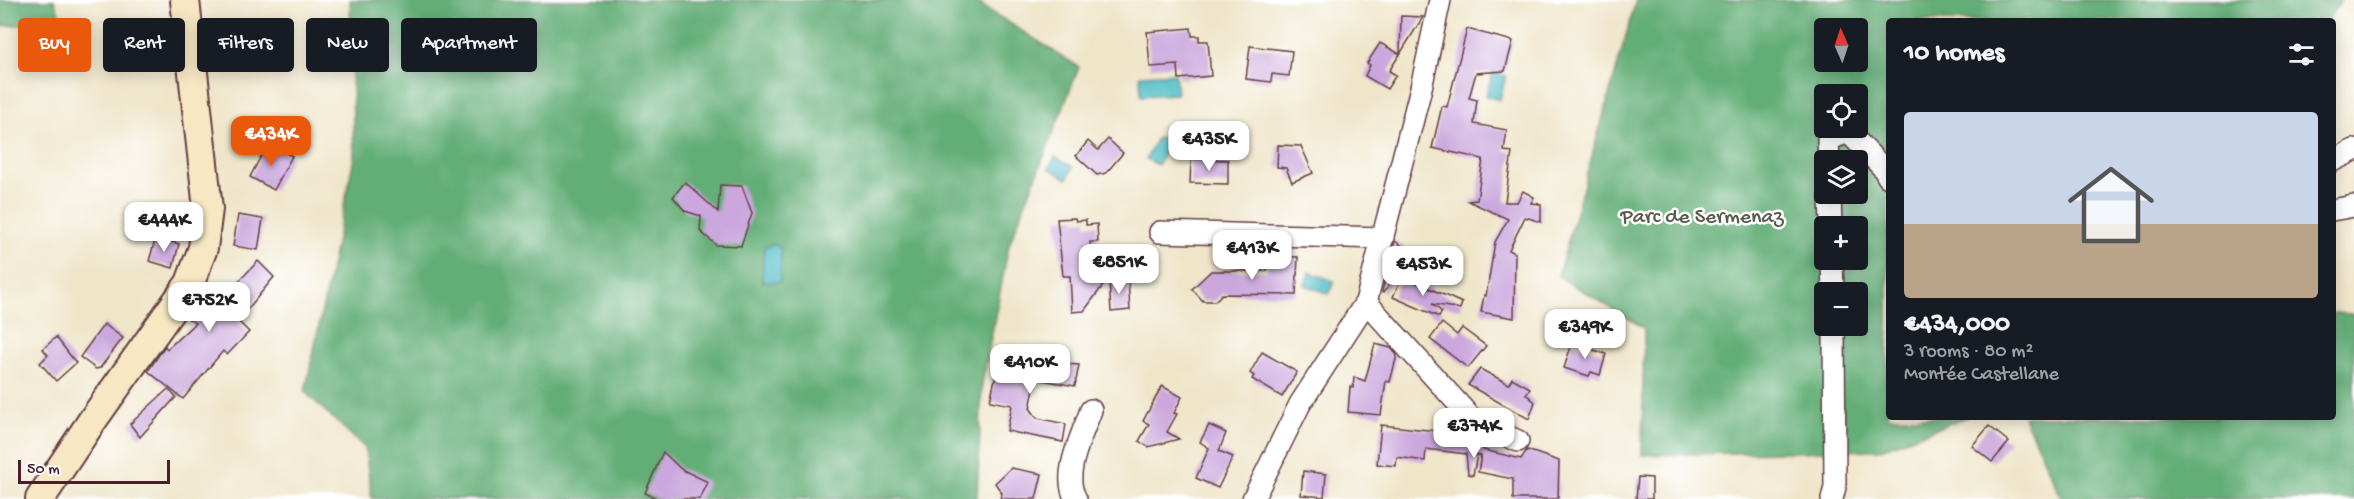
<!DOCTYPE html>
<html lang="en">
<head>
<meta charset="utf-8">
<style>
  body { margin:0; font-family:"Gochi Hand",sans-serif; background:#242831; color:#f1f3f6; height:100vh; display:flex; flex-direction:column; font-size:22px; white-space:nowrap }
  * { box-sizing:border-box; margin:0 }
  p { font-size:20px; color:#9ea1a6 }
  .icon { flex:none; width:33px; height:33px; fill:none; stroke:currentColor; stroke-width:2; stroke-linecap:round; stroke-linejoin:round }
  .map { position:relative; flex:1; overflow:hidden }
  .drawer { position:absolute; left:1886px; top:18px; width:450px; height:402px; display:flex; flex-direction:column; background:#171b24; border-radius:6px; box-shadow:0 3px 15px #0003 }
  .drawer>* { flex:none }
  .top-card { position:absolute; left:18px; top:18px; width:570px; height:54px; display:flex; gap:12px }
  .needle { width:39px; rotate:357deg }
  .tools { position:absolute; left:1814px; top:18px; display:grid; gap:12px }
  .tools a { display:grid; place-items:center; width:54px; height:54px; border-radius:6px; background:#171b24; box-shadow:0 3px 15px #0003; font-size:30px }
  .scale { position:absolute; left:18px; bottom:15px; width:152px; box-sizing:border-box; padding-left:6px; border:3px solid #4a1f2b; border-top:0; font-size:16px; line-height:21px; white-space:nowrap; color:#4a1f2b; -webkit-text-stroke:4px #fff; paint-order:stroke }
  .price { position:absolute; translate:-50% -51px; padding:0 14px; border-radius:12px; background:#fff; color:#222; font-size:20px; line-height:39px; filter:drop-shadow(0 2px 3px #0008) }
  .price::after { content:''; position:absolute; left:50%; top:36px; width:18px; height:14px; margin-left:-9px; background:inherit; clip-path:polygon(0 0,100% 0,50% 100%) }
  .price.active { background:#ea580c; color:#fff }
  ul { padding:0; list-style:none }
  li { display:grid; align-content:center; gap:12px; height:318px; padding:0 18px }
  li span { display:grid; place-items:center; height:186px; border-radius:6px; color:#555 }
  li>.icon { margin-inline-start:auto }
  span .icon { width:108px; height:108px; fill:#fffc; stroke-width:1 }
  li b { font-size:26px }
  h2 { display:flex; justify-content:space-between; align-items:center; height:72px; padding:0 18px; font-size:26px }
  .pill { padding:0 21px; border-radius:6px; background:#171b24; box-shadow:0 3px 15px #0003; font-size:21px; line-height:54px }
  .pill.active { background:#ea580c; color:#fff }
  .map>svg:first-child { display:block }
  .forest { fill:#63ae77; stroke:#566651; stroke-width:1.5; fill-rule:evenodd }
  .water { fill:#4fbdc6; stroke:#4c6e78; stroke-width:1.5 }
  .building { fill:#cba7dd }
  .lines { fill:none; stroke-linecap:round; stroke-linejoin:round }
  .street-casing { stroke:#633d43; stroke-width:24 }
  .secondary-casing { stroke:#633d43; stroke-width:32 }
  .street { stroke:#fff; stroke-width:21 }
  .secondary { stroke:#f7e8c3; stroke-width:28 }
  .labels { text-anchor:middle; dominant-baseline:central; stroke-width:5; stroke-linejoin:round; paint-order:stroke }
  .park-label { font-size:22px; fill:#5b5b4d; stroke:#fff }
</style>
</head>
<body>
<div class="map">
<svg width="2354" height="499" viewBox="0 0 2354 499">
  <rect width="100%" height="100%" fill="#fff"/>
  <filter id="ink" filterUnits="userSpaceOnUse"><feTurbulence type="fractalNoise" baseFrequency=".0167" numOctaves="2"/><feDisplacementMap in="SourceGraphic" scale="12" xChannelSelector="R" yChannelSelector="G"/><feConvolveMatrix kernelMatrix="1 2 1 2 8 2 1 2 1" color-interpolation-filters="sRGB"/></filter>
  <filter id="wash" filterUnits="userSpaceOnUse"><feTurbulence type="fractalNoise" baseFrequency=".008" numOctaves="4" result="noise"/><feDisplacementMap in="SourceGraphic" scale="24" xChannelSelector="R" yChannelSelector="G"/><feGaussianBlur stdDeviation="1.35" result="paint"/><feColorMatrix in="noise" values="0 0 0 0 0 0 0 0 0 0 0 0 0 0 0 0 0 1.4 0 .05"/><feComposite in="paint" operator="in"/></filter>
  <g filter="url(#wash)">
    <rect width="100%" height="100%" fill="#efe5c9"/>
    <g class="forest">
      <path d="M0,0H54L63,22L0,26Z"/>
      <path d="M350,0H973L1079,67L1009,245L982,384L977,499H372L365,448L305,392L354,158Z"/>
      <path d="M1636,0H2341L2327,21H1888V417H1967L1878,450L1642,455L1644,328L1558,276ZM1824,28H1857V62H1824ZM1824,94H1857V128H1824ZM1824,160H1857V194H1824ZM1824,226H1857V260H1824ZM1824,292H1857V326H1824Z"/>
      <path d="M2333,313L2354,314V499H2062L2024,417H2332Z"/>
    </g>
    <g class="water">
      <path d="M1493,72L1506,76L1500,100L1486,96Z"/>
      <path d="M1175,73L1177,94L1141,96L1140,75Z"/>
      <path d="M1157,138H1164L1169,144L1158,165L1146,159Z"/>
      <path d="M1055,157L1073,167L1067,179L1049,168Z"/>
      <path d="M773,244L781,248L780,282H762L764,247Z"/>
      <path d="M1309,272L1334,281L1329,294L1305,285Z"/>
    </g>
    <g id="blocks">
      <g class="building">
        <path d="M1401,16L1423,17L1400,54Z"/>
        <path d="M1191,28L1192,36H1199V41H1208L1211,76L1179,79L1178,65L1150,67L1147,32Z"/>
        <path d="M1467,29L1513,41L1505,71L1476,73L1469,98L1477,100L1474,124L1507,130L1504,151L1512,152L1505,202H1517L1523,191L1534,197L1531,203L1541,204V222L1525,217L1509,250L1515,253L1514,318L1481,312L1484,295L1486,296L1495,242L1508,219L1468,201L1477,200L1483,159L1432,148L1442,106L1447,107Z"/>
        <path d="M1380,43L1400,54L1389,71L1396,75L1387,89L1365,76L1370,65L1367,63Z"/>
        <path d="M1250,46L1292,51L1289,76L1272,74L1271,82L1246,79Z"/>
        <path d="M1108,139L1123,153L1106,173L1097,175L1076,156L1088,141L1098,150Z"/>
        <path d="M268,143L292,156L274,190L250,177Z"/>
        <path d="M1278,145L1301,146L1313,173L1292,182L1286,168L1277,167Z"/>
        <path d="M1191,159L1228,160V184L1190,183Z"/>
        <path d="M685,182L718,212L720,185L742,186L752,213L741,246L716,245L700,231L701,216L685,211L673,197Z"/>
        <path d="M238,215L263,219L258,250L233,246Z"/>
        <path d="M1075,218L1076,221L1086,220V225L1097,224L1098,242H1090L1093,281L1107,280L1084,311L1072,312L1070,276H1063L1057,219Z"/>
        <path d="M156,237L179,244L173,268L149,261Z"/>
        <path d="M1395,241L1411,252L1384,292H1382Z"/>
        <path d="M1268,256L1298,257L1296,295L1222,294L1215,301H1203L1192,289L1211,271H1267Z"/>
        <path d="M258,261L274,277L238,321L249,332L227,355L223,351L183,399L148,371L165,346L167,349L195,323L186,317L205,290L221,300Z"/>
        <path d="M1402,276L1462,303L1460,309L1432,304L1442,312L1439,317L1393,297Z"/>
        <path d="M1128,279L1130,310L1111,312L1109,280Z"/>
        <path d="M1442,323L1457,335L1462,328L1486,346L1468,368L1430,339Z"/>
        <path d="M104,324L123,338L100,368L96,369L80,357Z"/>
        <path d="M56,337L76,363L56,381L40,363L48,355L43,349Z"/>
        <path d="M1572,343L1606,354L1600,375L1591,372L1589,376L1564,368Z"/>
        <path d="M1375,344L1391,348L1397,355L1390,382L1386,381L1381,415L1348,412L1350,387L1353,388L1354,377L1365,381Z"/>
        <path d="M1262,352L1297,372L1282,397L1252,379L1254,376L1250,373Z"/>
        <path d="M1041,362L1079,365L1075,386L1036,379L1030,408L1037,418L1066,424L1063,442L1007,431L1012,405L990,401L996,374L1004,373L992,370L993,365Z"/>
        <path d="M1480,369L1509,384L1512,378L1530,388L1526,394L1535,402L1529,419L1468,385Z"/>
        <path d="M1162,386L1182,397L1174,413L1177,414L1167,432L1179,439L1148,447L1139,441L1149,424L1143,421Z"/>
        <path d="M168,389L176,397L140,437L130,424Z"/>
        <path d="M1209,425L1226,433L1219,451L1233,457L1218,488L1196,478L1209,448L1200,442Z"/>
        <path d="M1381,425L1465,434L1464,429L1484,439L1483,450L1521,459L1527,450L1559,461L1558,499H1513V479L1478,472L1481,456L1477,455L1473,475L1468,474L1466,454L1426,449L1425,461L1397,457L1396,466L1377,464Z"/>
        <path d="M1989,426L2009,442L1992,462L1972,446Z"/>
        <path d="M663,452L681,469L708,482L700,499H658L645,493Z"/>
        <path d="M1011,468L1042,474L1036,499H1000L1002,493L995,483Z"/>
        <path d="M1303,471L1326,474L1324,497L1301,495Z"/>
        <path d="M1638,477L1652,478V499H1636Z"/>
      </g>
    </g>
  </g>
  <g filter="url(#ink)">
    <use href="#blocks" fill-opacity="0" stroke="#633d43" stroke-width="1.5"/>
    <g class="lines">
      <g class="street-casing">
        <g id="street">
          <path d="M1829,160L1828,140L1848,132L1883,168L1888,177"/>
          <path d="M2332,161L2354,150"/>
          <path d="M1830,194L1831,226"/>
          <path d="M2332,210L2354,206"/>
          <path d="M1160,232L1383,238"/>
          <path d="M1832,260L1833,292"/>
          <path d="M1366,302L1473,420L1518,441"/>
          <path d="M1076,499C1061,475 1082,436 1091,410"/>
          <path d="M1253,499L1300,404L1366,302L1421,88L1440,0"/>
          <path d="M1832,499L1835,487L1834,326"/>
        </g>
      </g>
      <g class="secondary-casing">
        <path id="secondary" d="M40,499L92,421L190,283L203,248L208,209L185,0"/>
      </g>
      <use href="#street" class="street"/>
      <use href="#secondary" class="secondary"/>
    </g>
  </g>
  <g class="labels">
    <g class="park-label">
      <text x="1702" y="218">Parc de Sermenaz</text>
    </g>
  </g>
</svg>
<div class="tools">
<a><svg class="needle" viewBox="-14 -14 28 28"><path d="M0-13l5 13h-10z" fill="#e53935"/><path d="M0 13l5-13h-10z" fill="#9ea1a6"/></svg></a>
<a><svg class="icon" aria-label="locate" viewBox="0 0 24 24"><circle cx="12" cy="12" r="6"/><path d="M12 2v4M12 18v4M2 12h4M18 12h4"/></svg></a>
<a><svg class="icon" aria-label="layers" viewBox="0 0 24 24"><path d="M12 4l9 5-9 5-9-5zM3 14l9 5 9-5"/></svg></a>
<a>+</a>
<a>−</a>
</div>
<div class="scale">50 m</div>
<b class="price active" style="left:271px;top:167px">€434K</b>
<b class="price" style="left:1209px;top:172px">€435K</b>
<b class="price" style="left:164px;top:253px">€444K</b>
<b class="price" style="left:1252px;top:281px">€413K</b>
<b class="price" style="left:1119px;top:295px">€851K</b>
<b class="price" style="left:1423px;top:297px">€453K</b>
<b class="price" style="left:209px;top:333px">€752K</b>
<b class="price" style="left:1585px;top:360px">€349K</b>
<b class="price" style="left:1030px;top:395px">€410K</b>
<b class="price" style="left:1474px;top:459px">€374K</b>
<div class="top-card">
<a class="pill active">Buy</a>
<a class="pill">Rent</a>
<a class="pill">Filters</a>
<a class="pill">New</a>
<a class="pill">Apartment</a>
</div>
<section class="drawer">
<h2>10 homes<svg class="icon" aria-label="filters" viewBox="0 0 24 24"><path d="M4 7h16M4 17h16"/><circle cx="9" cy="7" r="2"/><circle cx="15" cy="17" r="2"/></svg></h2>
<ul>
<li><span style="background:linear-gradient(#c9d6e8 60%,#b9a48a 0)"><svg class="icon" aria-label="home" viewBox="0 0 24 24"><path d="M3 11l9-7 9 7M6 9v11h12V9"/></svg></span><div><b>€434,000</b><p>3 rooms · 80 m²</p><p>Montée Castellane</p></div></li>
</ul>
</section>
</div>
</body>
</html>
